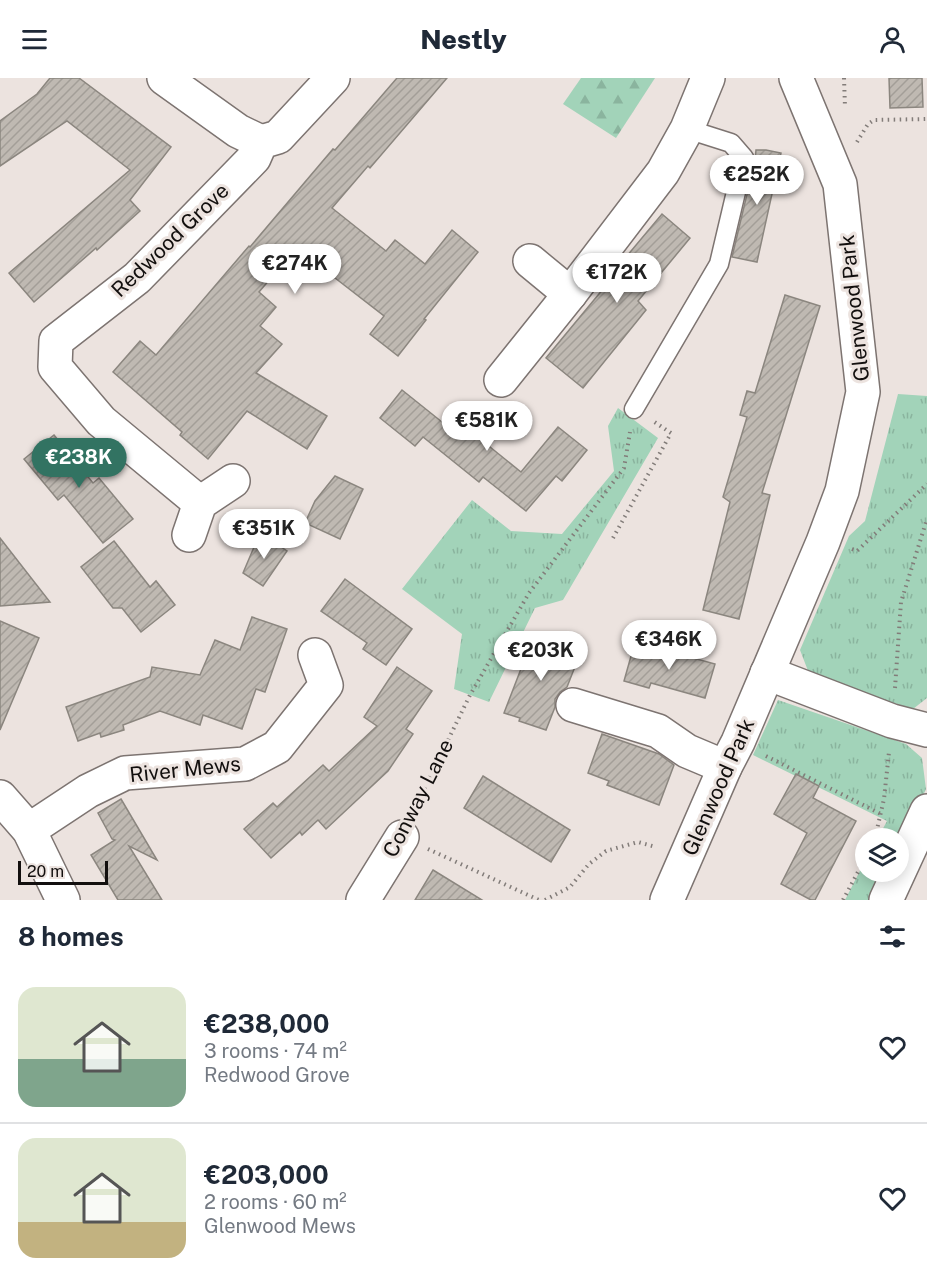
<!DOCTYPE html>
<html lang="en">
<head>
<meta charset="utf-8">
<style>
  body { margin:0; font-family:"Public Sans",sans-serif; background:#f2f2f3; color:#1f2937; height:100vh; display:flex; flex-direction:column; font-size:22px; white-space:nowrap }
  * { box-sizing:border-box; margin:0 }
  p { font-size:20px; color:#747a83 }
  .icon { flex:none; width:33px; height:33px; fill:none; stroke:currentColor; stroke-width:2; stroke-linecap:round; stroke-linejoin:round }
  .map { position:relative; height:822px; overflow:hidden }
  .panel { display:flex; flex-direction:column; background:#fff; flex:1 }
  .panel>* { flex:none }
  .controls { position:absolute; left:855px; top:750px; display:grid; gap:12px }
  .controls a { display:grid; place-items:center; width:54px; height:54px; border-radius:50%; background:#fff; box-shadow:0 3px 15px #0003; font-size:30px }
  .scale { position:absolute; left:18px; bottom:15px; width:90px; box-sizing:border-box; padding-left:6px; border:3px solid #120f0e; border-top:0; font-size:16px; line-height:21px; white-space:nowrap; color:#120f0e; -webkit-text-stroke:4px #ece3df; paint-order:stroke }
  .price { position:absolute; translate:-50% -51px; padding:0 14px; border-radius:21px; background:#fff; color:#222; font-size:20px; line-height:39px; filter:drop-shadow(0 2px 3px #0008) }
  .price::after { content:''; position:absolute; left:50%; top:36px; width:18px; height:14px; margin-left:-9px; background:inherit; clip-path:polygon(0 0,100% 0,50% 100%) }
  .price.active { background:#327362; color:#fff }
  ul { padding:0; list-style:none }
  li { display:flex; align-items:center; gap:18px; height:150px; padding:0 18px }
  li+li { border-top:2px solid #e0e1e3 }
  li span { display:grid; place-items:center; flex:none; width:168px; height:120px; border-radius:18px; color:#555 }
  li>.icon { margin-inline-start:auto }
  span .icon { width:72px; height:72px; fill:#fffc; stroke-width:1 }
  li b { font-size:26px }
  h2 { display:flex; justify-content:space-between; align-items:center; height:72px; padding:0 18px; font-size:26px }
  header { display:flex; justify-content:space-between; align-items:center; height:78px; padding:0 18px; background:#fff; font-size:27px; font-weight:800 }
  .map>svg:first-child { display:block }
  .grass { fill:url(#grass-tufts) }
  .forest { fill:url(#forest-firs) }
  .building { fill:url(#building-hatch); stroke:#8b867f; stroke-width:1.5 }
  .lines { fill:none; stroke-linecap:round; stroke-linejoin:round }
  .lane-casing { stroke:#7d7471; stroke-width:21 }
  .street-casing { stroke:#7d7471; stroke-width:36 }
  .path { stroke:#827c79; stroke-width:4; stroke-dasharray:1.5 4.5; stroke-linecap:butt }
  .lane { stroke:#fff; stroke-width:18 }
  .street { stroke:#fff; stroke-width:33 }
  .labels { text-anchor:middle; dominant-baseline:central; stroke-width:6; stroke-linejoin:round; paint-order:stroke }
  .street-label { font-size:21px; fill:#120f0e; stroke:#ece3df }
</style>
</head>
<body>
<header><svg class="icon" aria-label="menu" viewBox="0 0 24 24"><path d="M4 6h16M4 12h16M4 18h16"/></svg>Nestly<svg class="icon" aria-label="person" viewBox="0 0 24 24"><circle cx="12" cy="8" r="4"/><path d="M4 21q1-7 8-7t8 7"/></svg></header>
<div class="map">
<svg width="927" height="822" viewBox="0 0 927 822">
  <defs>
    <pattern id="grass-tufts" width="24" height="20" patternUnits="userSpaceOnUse" patternTransform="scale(1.5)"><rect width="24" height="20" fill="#a2d3b9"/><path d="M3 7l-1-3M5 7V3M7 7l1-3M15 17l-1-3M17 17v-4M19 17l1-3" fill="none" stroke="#8ab49e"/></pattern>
    <pattern id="forest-firs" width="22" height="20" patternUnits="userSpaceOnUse" patternTransform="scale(1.5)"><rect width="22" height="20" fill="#a2d3b9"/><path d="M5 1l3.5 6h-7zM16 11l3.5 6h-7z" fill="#8ab49e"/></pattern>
    <pattern id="building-hatch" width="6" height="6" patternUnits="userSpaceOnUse" patternTransform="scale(1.5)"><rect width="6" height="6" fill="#bfb9b2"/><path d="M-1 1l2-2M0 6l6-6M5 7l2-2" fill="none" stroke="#a39e98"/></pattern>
  </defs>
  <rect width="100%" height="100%" fill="#ece3df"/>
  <g class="grass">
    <path d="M898,316L927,318V620L913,631L810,598L800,572L849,458L865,443Z"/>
    <path d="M618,330L658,360L563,522L535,530L489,624L454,611L462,556L402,511L472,422L511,453L562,456L614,393L608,348Z"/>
    <path d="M778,622L906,666L922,680L926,711L899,768L898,760H878L887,743L753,677Z"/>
    <path d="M865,783L866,794H886L872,822H845Z"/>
  </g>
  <path class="forest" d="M581,0H655L616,60L563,26Z"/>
  <g class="building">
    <path d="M50,0H79L171,69L130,122L140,133L97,172L96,170L34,224L9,195L130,92L67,43L0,88V43L37,16Z"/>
    <path d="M397,0H447L370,90L368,88L332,130L386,173L395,162L425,186L452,152L478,174L424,241L426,242L398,278L370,256L384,238L326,193L299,170L290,180L289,179L259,214L276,229L260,248L282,266L256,295L327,338L307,371L247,333L208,381L180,357L182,354L113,294L140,263L156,277L249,168L250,169L333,71L335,72Z"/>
    <path d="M889,0H922L923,29L890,30Z"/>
    <path d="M756,72H766L781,75L757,184L732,179L755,83Z"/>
    <path d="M662,136L690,160L638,223L646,232L583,310L546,280L613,199L611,197Z"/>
    <path d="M785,217L820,228L762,415L770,417L739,541L703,532L730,424L723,419L747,339L740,337L747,313L755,315Z"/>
    <path d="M402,312L462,360L469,352L521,394L558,349L587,372L562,403L556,398L526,433L483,399L479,404L423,359L415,368L380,340Z"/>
    <path d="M54,357L93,405L99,400L133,441L103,465L64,417L58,422L24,381Z"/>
    <path d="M335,398L363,411L340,461L305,445L315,423Z"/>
    <path d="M260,455L287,473L263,508L243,495Z"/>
    <path d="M0,460L50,524L0,528Z"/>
    <path d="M114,463L150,509L156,503L175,527L141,554L122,530H113L81,489Z"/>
    <path d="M345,501L412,551L386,587L363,571L367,565L321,533Z"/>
    <path d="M252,539L287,551L265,614L256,611L242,651L203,637L200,647L160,633L123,647L124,652L101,659L100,655L78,663L66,629L150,599L152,589L200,597L215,562L240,572Z"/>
    <path d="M0,543L39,560L0,652Z"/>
    <path d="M534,557L580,576L567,609L560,614L555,621V629L546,652L519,643L520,640L504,635Z"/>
    <path d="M635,564L715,586L705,620L651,605L649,610L624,603Z"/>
    <path d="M397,589L432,613L406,651L413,656L388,693L326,751L318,742L302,757L300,754L271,780L244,751L273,725L277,729L323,687L329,693L377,648L364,639Z"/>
    <path d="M602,656L659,676L674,687L659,727L607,707L609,703L588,695Z"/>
    <path d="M796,696L819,708L813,720L856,743L815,822H811L781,806L807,755L774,736Z"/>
    <path d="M483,698L570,752L551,784L464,730Z"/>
    <path d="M121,721L157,782L129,768L162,822H118L91,777L115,762L112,761L98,735Z"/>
    <path d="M433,792L482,822H415Z"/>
  </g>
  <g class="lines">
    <g class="lane-casing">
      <path id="lane" d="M634,331L719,186L744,80L731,65L687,51"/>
    </g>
    <g class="street-casing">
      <g id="street">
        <path d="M164,0L238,53L261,64"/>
        <path d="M530,183L570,216"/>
        <path d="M501,302L570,216L663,94L687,51L708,0"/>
        <path d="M200,425L101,343L55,289L56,263L137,200L254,80L261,64L278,59L333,0"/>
        <path d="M189,457L200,425L233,403"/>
        <path d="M767,595L892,643L927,652"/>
        <path d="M573,627L658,653L687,673L725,689"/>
        <path d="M0,719L29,752L63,822"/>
        <path d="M29,752L88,713L125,695L245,686L277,669L326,607L315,577"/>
        <path d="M363,822L402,759"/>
        <path d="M667,822L725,689L738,664L823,464L842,413L863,314L840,106L796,0"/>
        <path d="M886,822L927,733"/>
      </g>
    </g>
    <g class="path">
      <path d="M844,0L845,29"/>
      <path d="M857,64L868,46L874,42L927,41"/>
      <path d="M613,460L671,355L653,343"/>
      <path d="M852,471L857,473L927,406"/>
      <path d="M895,610L901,524L927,441"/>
      <path d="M766,678L881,736"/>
      <path d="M414,732L470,617L529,515L624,390L630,354"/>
      <path d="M875,760L884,721L889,674"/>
      <path d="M428,771L539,822"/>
      <path d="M545,822L570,809L589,786L606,773L638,764L656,769"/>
      <path d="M843,822L866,779"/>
    </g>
    <use href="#lane" class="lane"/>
    <use href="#street" class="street"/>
  </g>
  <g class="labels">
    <g class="street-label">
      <text transform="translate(170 162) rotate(-44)">Redwood Grove</text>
      <text transform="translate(854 230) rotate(-96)">Glenwood Park</text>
      <text transform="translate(185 691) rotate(-6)">River Mews</text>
      <text transform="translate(718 709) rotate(-66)">Glenwood Park</text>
      <text transform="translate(418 720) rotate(-63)">Conway Lane</text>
    </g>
  </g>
</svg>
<div class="controls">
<a><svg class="icon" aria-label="layers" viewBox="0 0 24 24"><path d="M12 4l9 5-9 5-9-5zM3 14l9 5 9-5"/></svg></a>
</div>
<div class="scale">20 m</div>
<b class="price" style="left:757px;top:128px">€252K</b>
<b class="price" style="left:295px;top:217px">€274K</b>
<b class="price" style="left:617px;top:226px">€172K</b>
<b class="price" style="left:487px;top:374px">€581K</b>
<b class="price active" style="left:79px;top:411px">€238K</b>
<b class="price" style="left:264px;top:482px">€351K</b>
<b class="price" style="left:669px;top:593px">€346K</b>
<b class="price" style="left:541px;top:604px">€203K</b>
</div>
<section class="panel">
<h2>8 homes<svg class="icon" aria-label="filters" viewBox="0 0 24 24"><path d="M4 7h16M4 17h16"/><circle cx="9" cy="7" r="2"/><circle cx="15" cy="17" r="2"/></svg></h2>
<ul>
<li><span style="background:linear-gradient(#dfe7d0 60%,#7fa58c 0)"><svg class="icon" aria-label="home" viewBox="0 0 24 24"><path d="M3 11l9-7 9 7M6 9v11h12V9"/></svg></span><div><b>€238,000</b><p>3 rooms · 74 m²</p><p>Redwood Grove</p></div><svg class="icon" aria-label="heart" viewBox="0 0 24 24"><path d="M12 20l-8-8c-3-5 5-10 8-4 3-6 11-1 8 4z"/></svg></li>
<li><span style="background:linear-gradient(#dfe7d0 70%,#c2b280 0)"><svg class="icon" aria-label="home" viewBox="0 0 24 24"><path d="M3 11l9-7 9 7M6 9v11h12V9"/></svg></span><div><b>€203,000</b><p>2 rooms · 60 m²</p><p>Glenwood Mews</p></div><svg class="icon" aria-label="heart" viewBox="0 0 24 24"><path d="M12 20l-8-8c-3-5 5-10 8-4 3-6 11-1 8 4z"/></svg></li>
</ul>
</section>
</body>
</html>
